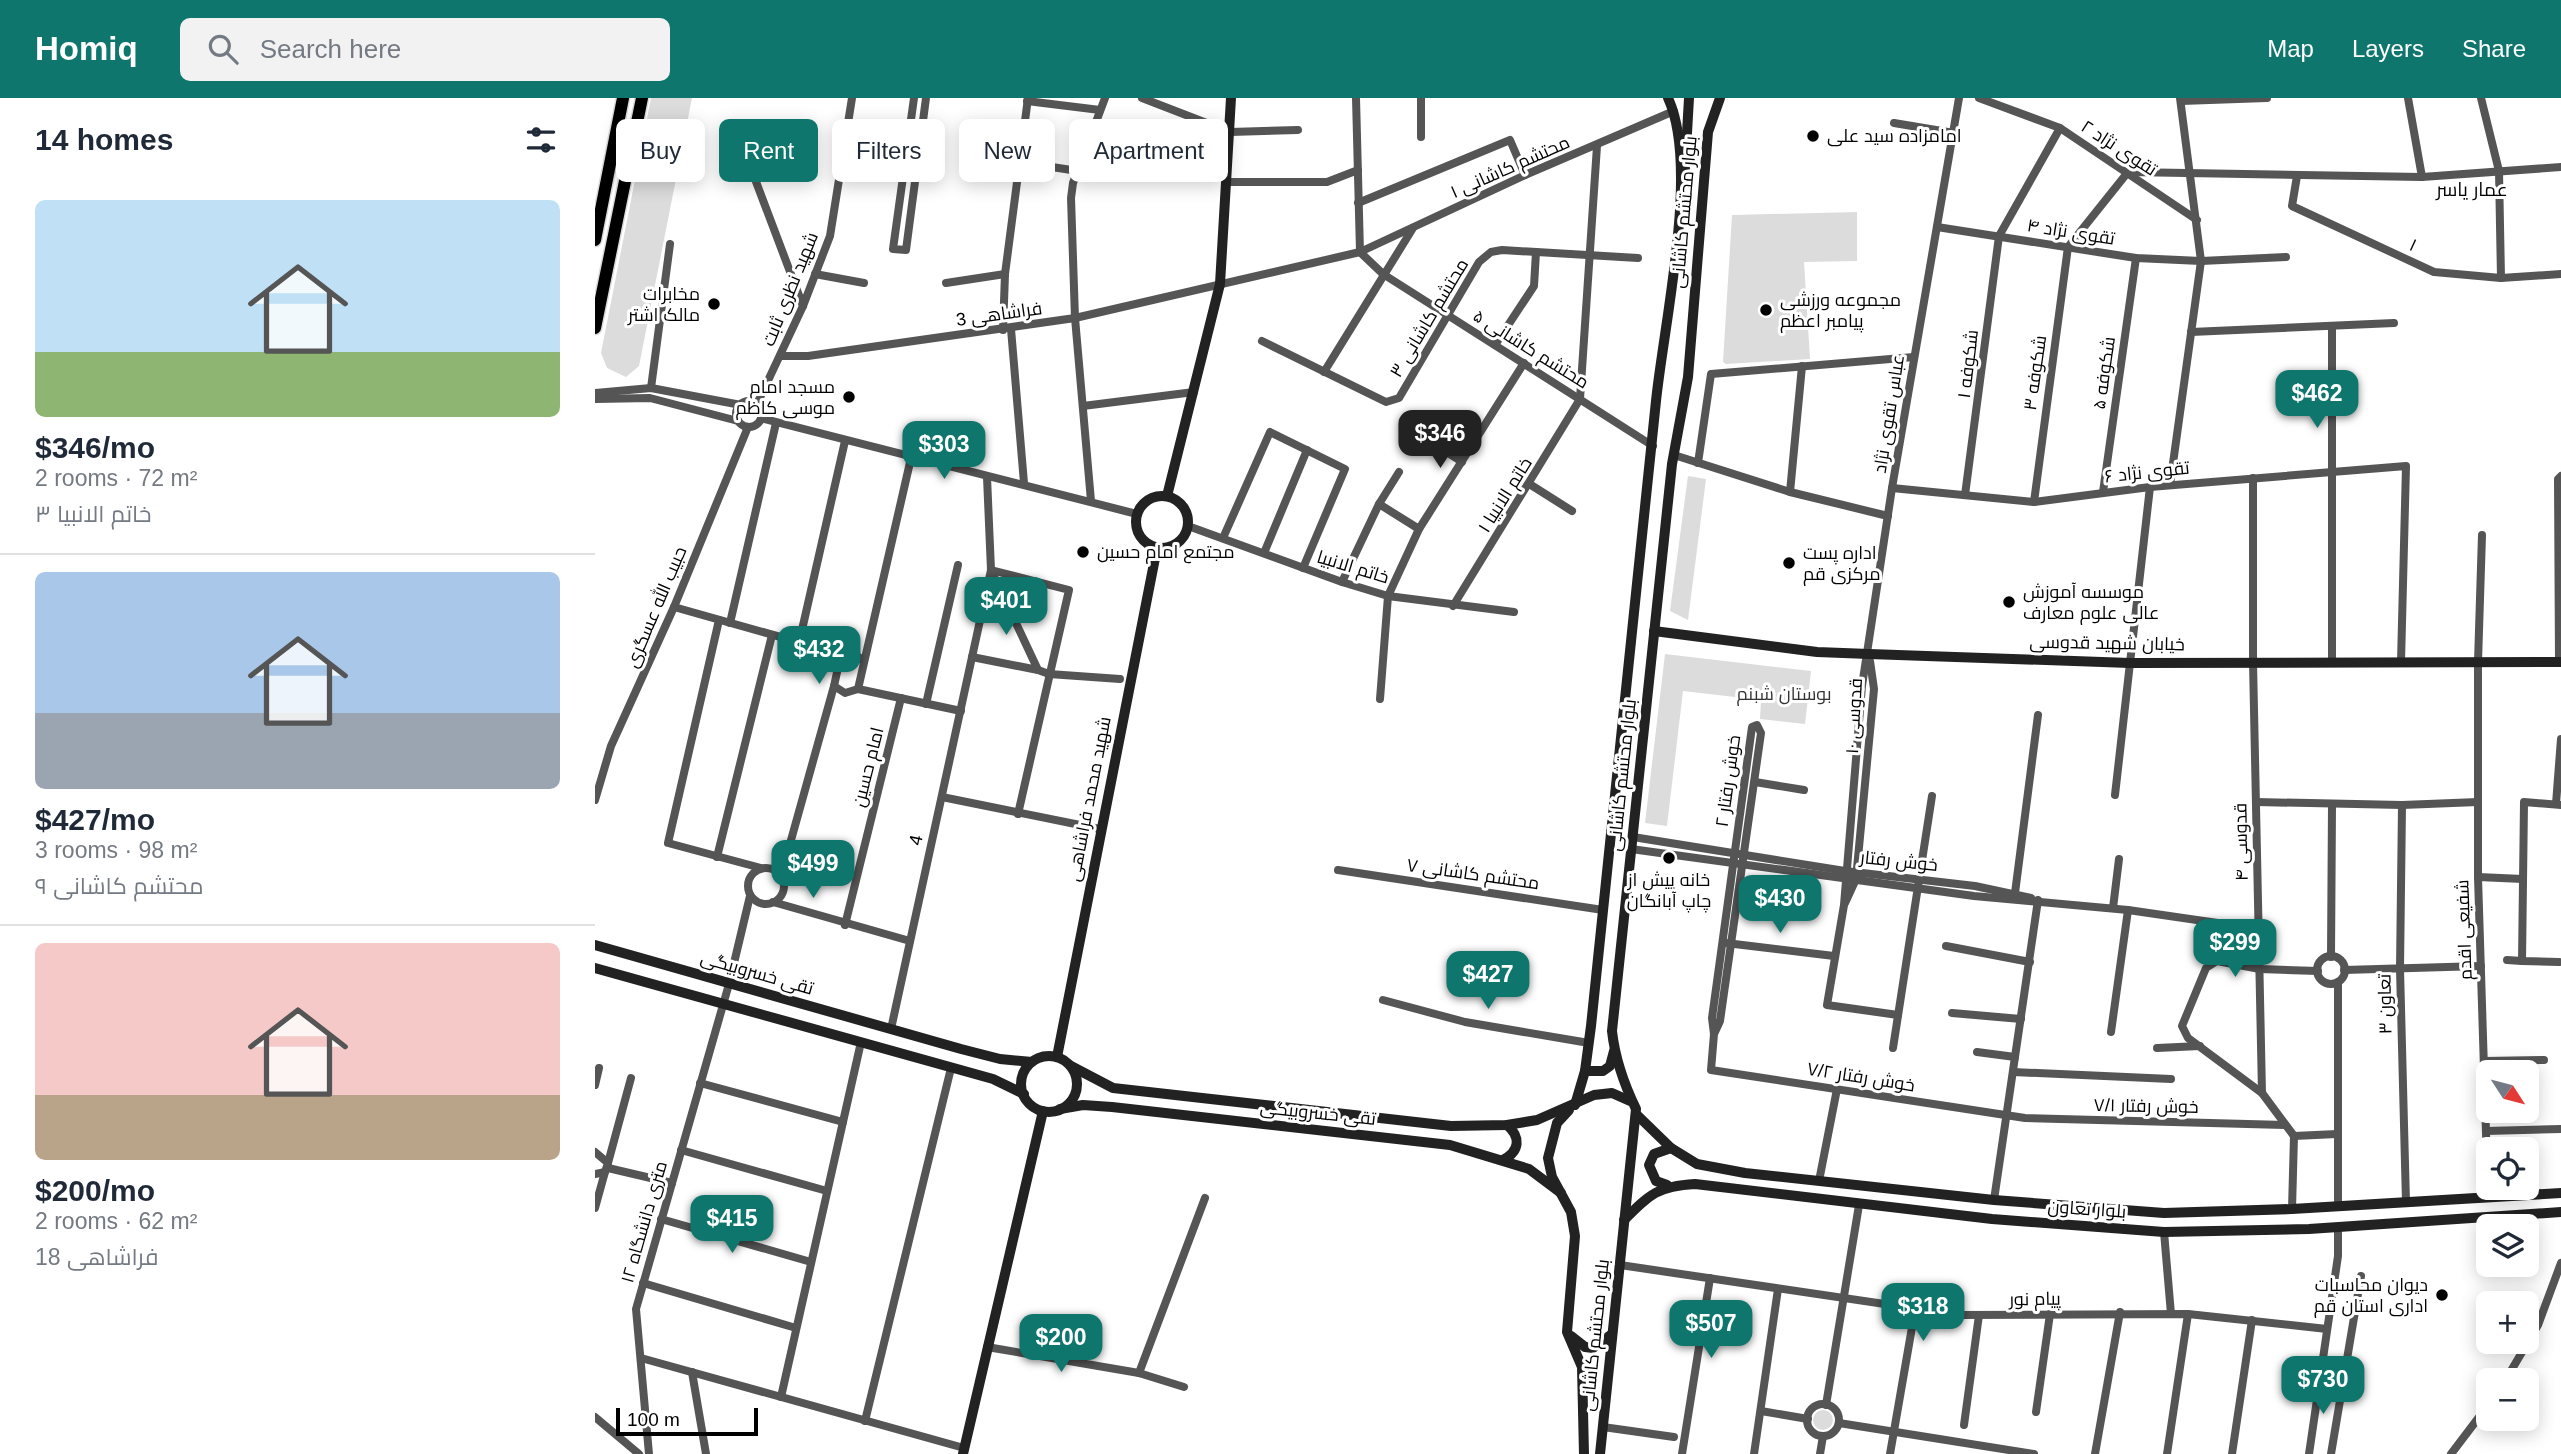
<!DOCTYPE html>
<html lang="en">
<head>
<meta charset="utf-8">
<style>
  body { margin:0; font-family:Arial,Cairo,sans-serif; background:#f2f2f3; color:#1f2937; height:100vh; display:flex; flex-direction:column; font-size:26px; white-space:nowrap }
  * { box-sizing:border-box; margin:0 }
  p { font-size:23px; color:#747a83 }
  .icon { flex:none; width:38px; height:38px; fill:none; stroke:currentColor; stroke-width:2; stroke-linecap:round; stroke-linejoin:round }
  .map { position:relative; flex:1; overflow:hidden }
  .panel { display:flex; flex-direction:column; background:#fff; width:595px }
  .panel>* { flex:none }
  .top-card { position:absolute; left:21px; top:21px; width:665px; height:63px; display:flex; gap:14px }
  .needle { width:46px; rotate:126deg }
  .buttons { position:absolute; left:1881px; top:962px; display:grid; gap:14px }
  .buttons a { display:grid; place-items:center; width:63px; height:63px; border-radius:10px; background:#fff; box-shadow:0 4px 18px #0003; font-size:35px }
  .scale { position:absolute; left:21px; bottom:18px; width:142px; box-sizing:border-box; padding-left:7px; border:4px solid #000; border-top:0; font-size:19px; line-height:24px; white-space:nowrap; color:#000; -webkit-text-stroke:5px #fff; paint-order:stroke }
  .price { position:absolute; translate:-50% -60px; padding:0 16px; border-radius:14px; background:#0f766e; color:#fff; font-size:23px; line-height:46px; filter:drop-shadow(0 2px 4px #0008) }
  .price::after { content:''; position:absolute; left:50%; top:42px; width:21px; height:16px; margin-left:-10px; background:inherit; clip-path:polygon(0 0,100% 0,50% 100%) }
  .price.selected { background:#222; color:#fff }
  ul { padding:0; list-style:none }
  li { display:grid; align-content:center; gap:14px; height:371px; padding:0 35px }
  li+li { border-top:2px solid #e0e1e3 }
  li span { display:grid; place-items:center; height:217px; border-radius:10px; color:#555 }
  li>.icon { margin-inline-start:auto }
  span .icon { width:126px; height:126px; fill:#fffc; stroke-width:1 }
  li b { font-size:30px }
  h2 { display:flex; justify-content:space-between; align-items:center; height:84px; padding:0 35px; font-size:30px }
  .chip { padding:0 24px; border-radius:10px; background:#fff; box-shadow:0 4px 18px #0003; font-size:24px; line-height:63px }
  .chip.selected { background:#0f766e; color:#fff }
  header { display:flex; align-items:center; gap:42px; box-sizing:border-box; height:98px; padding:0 35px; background:#0f766e; color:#fff }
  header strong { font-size:33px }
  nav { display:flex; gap:38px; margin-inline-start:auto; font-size:24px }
  .search { width:490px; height:63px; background:#f2f2f3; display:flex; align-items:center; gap:18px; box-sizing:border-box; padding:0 24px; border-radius:10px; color:#747a83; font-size:26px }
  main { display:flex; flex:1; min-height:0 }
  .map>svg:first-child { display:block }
  .green { fill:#dcdcdc }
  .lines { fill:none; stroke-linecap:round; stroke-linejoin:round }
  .primary-casing { stroke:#dbdbdb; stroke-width:15 }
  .street { stroke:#555; stroke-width:8 }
  .secondary { stroke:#222; stroke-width:10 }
  .primary { stroke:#000; stroke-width:12 }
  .poi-dot { fill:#000; stroke:#fff; stroke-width:2.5 }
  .labels { text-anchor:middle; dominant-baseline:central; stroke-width:6; stroke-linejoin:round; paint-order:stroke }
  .poi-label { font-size:18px; fill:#000; stroke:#fff; text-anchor:start }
  .street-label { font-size:18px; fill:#000; stroke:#fff }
  .park-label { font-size:18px; fill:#333; stroke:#fff }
  .neighbourhood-label { font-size:19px; fill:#000; stroke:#fff }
</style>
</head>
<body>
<header>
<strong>Homiq</strong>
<div class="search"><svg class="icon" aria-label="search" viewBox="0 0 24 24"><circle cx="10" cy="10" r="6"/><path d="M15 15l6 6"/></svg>Search here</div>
<nav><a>Map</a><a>Layers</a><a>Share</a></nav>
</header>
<main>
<section class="panel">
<h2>14 homes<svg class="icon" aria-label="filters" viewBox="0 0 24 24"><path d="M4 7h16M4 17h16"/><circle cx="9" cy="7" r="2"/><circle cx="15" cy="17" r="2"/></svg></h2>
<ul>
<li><span style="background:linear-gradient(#bfe0f5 70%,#8fb573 0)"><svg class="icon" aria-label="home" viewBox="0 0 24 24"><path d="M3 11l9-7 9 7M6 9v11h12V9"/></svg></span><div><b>$346/mo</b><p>2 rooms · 72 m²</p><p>خاتم الانبیا ۳</p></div></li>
<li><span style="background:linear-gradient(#a9c7e8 65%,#9aa5b1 0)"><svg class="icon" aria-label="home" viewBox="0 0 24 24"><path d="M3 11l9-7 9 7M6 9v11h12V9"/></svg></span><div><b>$427/mo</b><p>3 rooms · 98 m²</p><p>محتشم کاشانی ۹</p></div></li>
<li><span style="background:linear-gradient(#f6c9c9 70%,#b9a48a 0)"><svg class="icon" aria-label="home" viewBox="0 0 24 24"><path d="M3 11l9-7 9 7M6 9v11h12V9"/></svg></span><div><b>$200/mo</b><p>2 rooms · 62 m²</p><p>فراشاهی 18</p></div></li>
</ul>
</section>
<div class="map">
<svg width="1966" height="1356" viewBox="0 0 1966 1356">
  <rect width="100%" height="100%" fill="#fff"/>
  <g class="green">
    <path d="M56,0H97L44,268L31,279L12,270L6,255Z"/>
    <path d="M1262,114V163L1209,164L1215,261L1131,266L1128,264L1137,117Z"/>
    <path d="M1093,378L1111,381L1093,522L1075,513Z"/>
    <path d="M1070,556L1216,573L1210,626L1165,621L1166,602L1088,593L1072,728L1050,725Z"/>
    <circle cx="1228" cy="1322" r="10"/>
  </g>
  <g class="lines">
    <g class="primary-casing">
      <g id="primary">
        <path d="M0,142L28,0"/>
        <path d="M0,230L47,0"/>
      </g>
    </g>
    <g class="street">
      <path d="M319,0L298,151L311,152L331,0"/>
      <path d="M547,0L635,34L703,32"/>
      <path d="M761,0L765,154"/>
      <path d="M826,0V39"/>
      <path d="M1384,0L1465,30L1602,122"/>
      <path d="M1813,0L1827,79"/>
      <path d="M1886,0L1904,73L1906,180"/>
      <path d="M432,3L505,12"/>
      <path d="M1586,3L1672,0"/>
      <path d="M1299,25L1359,35"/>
      <path d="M424,64L483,73"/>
      <path d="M1702,78L1697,108L1839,174L1906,180L1966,176"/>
      <path d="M160,81L208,208"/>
      <path d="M633,84H732L763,72"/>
      <path d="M763,105L915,42L930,77"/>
      <path d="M1342,129L1541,160L1606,163L1691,159"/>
      <path d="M765,154L788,176L1058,348"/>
      <path d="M220,176L269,185"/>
      <path d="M351,185L410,176"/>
      <path d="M1737,228V564"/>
      <path d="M416,231L429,385"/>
      <path d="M408,232L410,176L433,0"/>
      <path d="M1596,234L1799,225"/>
      <path d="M667,243L791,304L804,300L884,164L896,154L907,152L1043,160"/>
      <path d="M900,247L939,188L941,154"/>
      <path d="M185,258H213L480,220L765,154L930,77L1079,13"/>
      <path d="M729,274L818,130"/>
      <path d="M56,290L75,146"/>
      <path d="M0,295L56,290L146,307"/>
      <path d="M0,301L55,300L143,323"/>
      <circle cx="154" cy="316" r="13"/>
      <path d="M162,306L208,208L235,138L257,0"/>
      <path d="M488,308L599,294"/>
      <path d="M166,320L542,416"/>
      <path d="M822,335L867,364"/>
      <path d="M1079,357L1195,394L1293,418"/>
      <path d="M1103,365L1116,276L1319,259"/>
      <path d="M392,379L396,472L474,492L423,716"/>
      <path d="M1658,380V564L1667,995L1699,1038L1742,1036"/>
      <path d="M936,387L977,413"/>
      <path d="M1575,387L1606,163L1585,0"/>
      <path d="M1297,390L1439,404L1555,389L1811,368L1806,564"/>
      <path d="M1195,394L1207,268"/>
      <path d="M1508,394L1541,160"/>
      <path d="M1370,397L1404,138L1465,30"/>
      <path d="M496,403L480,220L476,100L478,85L510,0"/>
      <path d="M1439,404L1473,149L1533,74L1827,79L1966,69"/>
      <path d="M784,406L824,431"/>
      <path d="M593,428L747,484L793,498L919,514"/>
      <path d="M1887,437L1883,564V779L1893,1099"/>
      <path d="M628,440L675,334L750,371L708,470"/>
      <path d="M669,455L712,352"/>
      <path d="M396,472L443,572L454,576L525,581"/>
      <path d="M747,484L784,406L804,374"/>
      <path d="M858,508L985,301L1002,48"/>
      <path d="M79,509L246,556"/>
      <path d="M124,522L73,745L166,770"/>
      <path d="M135,525L181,325"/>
      <path d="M204,545L250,343"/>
      <path d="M377,559L443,572"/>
      <path d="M269,564L259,555L246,556L239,588L250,595L263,591L316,360"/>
      <path d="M1964,564L1963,381L1966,378"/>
      <path d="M263,591L366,613"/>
      <path d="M785,601L793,498L824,431L929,265"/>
      <path d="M331,606L363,467"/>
      <path d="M1160,684L1209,692"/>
      <path d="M1520,697L1555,389"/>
      <path d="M347,699L505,731"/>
      <path d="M0,702L16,648L79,509L153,329"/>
      <path d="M1661,704L1807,707L1883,704"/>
      <path d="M1961,706L1966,641"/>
      <path d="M1807,707L1805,871L1811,1104"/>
      <path d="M1038,739L1250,773L1380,788L1436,800"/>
      <path d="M1036,751L1379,798L1533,812L1664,831"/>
      <path d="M122,759L177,537"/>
      <circle cx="171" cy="788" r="18"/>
      <path d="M743,772L1008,812"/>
      <path d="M186,778L239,588"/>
      <path d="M1883,779L1928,781"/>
      <path d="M1420,795L1443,617"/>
      <path d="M178,804L315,843"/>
      <path d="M1250,805L1261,781L1279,591L1275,563"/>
      <path d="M1518,810L1524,761"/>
      <path d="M250,827L306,600"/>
      <path d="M1131,845L1239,858"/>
      <path d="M1351,848L1435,864"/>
      <circle cx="1736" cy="872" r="14"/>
      <path d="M1736,859L1737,707"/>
      <path d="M1912,862L1927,863"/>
      <path d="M1964,864L1927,863L1929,704L1966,707"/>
      <path d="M1749,872L1886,868"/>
      <path d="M788,902L870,924L994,945"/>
      <path d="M1357,915L1426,921"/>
      <path d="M1303,917L1232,907L1249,807L1267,588L1297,390L1364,0"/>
      <path d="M296,931L396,472"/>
      <path d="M1516,934L1533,812"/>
      <path d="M1119,936L1125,923L1166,635L1162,627L1157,629L1117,920L1119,936L1116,972L1430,1020L1690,1027"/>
      <path d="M1298,950L1337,698"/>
      <path d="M1562,950L1605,948"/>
      <path d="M1382,954L1420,959"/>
      <path d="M1889,963L1949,962"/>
      <path d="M1418,974L1576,981"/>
      <path d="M105,985L248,1024"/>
      <path d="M0,987L4,970"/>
      <path d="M1667,995L1593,940L1587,928L1611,870L1622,863L1665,871L1723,873"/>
      <path d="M1891,1033L1966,1031"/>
      <path d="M86,1052L232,1093"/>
      <path d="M0,1054L13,1065L10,1074L0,1076"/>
      <path d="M13,1065L36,980"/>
      <path d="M13,1070L77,1085"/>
      <path d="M1224,1083L1242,991"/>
      <path d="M1399,1102L1443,802"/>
      <path d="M1743,1108V884"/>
      <path d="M0,1110L10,1074"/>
      <path d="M1697,1111L1699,1038"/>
      <path d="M66,1121L216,1164"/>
      <path d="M1569,1134L1576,1216"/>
      <path d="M1025,1167L1364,1217L1593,1216L1732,1231"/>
      <path d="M48,1185L201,1230"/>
      <path d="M392,1249L544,1275L589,1289"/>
      <path d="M46,1260L369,1350"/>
      <path d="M97,1274L111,1356"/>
      <path d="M544,1275L610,1100"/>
      <path d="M1910,1283L1943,1227L1966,1165"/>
      <path d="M186,1299L266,944"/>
      <circle cx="1228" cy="1322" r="16"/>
      <path d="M1231,1307L1264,1107"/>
      <path d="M1166,1313L1213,1321"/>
      <path d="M1441,1314L1455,1216"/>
      <path d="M0,1319L44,1356"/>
      <path d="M270,1323L356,970"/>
      <path d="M1244,1325L1439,1356"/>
      <path d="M1369,1327L1384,1217"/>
      <path d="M1008,1329L1079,1339"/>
      <path d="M54,1356L41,1211L134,886L155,798"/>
      <path d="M1087,1356L1115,1180"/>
      <path d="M1159,1356L1183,1191"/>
      <path d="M1225,1356L1228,1338"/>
      <path d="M1295,1356L1320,1212"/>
      <path d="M1500,1356L1525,1214"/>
      <path d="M1572,1356L1593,1216"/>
      <path d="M1637,1356L1657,1222"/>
      <path d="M1714,1356L1743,1158V1129"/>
      <path d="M1736,1356L1766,1178"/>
      <path d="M1856,1356L1894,1306"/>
    </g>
    <g class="secondary">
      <path d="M1090,70L1094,0"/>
      <circle cx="567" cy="424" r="26"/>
      <path d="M572,398L625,186L636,0"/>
      <path d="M1059,533L1222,554L1274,556L1535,565L1966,564"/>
      <path d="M0,847L366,951L405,961L437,964"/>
      <path d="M0,870L398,981L429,996"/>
      <circle cx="454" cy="986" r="28"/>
      <path d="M462,959L562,450"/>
      <path d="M476,968L518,990L856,1028L912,1027L942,1022L999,997L1017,995L1035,1003"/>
      <path d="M990,973H1008L1015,968L1019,953"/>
      <path d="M980,1007L990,973L996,928C1018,720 1041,512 1061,303C1069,224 1105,69 1073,0"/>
      <path d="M465,1011L488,1007L517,1009L855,1047L934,1071L966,1095"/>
      <path d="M974,1012L962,1025L953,1060L957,1079L976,1114L980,1138L972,1234L987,1269L989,1356"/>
      <path d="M1041,1016L1076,1050L1102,1066L1150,1075L1399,1102L1569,1115L1697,1111L1966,1095"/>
      <path d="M908,1062C925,1053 926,1039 912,1027"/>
      <path d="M1072,1087L1061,1083L1054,1067L1059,1056L1076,1050"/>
      <path d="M1029,1122C1055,1096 1063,1088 1100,1086L1397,1121L1569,1134L1714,1131L1966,1114"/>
      <path d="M976,1238L990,1249L998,1250L1017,1236"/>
      <path d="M368,1356L448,1013"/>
      <path d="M1005,1356L1041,1011C1029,986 1020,961 1017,933L1077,366L1093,279L1113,34L1125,0"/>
    </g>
    <use href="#primary" class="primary"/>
  </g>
  <g class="poi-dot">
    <circle cx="1218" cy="38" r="7"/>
    <circle cx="119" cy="206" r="7"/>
    <circle cx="1171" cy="212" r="7"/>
    <circle cx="254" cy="299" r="7"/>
    <circle cx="488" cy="454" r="7"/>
    <circle cx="1194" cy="465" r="7"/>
    <circle cx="1414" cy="504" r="7"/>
    <circle cx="1074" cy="760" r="7"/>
    <circle cx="1847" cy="1197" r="7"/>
  </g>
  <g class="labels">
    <g class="poi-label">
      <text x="1232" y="38">امامزاده سید علی</text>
      <text x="105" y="196" text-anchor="end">مخابرات<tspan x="105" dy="21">مالک اشتر</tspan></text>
      <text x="1185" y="202">مجموعه ورزشی<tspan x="1185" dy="21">پیامبر اعظم</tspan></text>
      <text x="240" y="289" text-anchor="end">مسجد امام<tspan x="240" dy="21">موسی کاظم</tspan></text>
      <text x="502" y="454">مجتمع امام حسین</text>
      <text x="1208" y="455">اداره پست<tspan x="1208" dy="21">مرکزی قم</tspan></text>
      <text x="1428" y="494">موسسه آموزش<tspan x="1428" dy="21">عالی علوم معارف</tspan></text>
      <text x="1074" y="782" text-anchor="middle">خانه پیش از<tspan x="1074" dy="21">چاپ آبانگان</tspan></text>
      <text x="1833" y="1187" text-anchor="end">دیوان محاسبات<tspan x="1833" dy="21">اداری استان قم</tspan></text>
    </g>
    <g class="street-label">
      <text transform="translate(1524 50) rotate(33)">تقوی نژاد ۲</text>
      <text transform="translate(915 69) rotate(-24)">محتشم کاشانی ۱</text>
      <text transform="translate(1089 114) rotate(-85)">بلوار محتشم کاشانی</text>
      <text transform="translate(1476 134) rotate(9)">تقوی نژاد ۴</text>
      <text transform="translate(1818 147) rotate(25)">۱</text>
      <text transform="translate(195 191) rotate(-68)">شهید نظری ثابت</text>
      <text transform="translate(404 216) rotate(-8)">فراشاهی 3</text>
      <text transform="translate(834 220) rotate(-59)">محتشم کاشانی ۳</text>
      <text transform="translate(936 251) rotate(32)">محتشم کاشانی ۵</text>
      <text transform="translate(1373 266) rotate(-83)">شکوفه ۱</text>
      <text transform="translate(1440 275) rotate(-82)">شکوفه ۳</text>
      <text transform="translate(1509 275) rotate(-82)">شکوفه ۵</text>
      <text transform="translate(1294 316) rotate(-81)">عباس تقوی نژاد</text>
      <text transform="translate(1552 374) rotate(-6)">تقوی نژاد ۶</text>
      <text transform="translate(910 397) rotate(-58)">خاتم الانبیا ۱</text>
      <text transform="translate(758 469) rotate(17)">خاتم الانبیا</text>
      <text transform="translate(61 509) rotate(-67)">حبیب الله عسگری</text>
      <text transform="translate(1512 545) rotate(1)">خیابان شهید قدوسی</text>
      <text transform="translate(1259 618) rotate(-87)">قدوسی ۱۰</text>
      <text transform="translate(273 669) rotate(-76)">امام حسین</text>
      <text transform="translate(1027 677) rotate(-84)">بلوار محتشم کاشانی</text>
      <text transform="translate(1133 683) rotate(-82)">خوش رفتار ۲</text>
      <text transform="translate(494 701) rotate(-79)">شهید محمد فراشاهی</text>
      <text transform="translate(321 742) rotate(-78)">4</text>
      <text transform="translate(1646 744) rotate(-91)">قدوسی ۴</text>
      <text transform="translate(1304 763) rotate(6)">خوش رفتار</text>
      <text transform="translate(878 776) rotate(8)">محتشم کاشانی ۷</text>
      <text transform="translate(1869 832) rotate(-92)">شفیعی اقدم</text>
      <text transform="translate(162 875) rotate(16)">تقی خسروبیگی</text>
      <text transform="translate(1790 906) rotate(-91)">تعاون ۳</text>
      <text transform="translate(1266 979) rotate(9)">خوش رفتار ۷/۲</text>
      <text transform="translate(1551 1008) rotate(1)">خوش رفتار ۷/۱</text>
      <text transform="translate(723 1015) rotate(6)">تقی خسروبیگی</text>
      <text transform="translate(1492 1111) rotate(4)">بلوار تعاون</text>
      <text transform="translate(49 1124) rotate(-74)">۱۲ متری دانشگاه</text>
      <text transform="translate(1440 1201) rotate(-1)">پیام نور</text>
      <text transform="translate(1000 1237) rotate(-84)">بلوار محتشم کاشانی</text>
    </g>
    <g class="park-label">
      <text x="1189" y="596">بوستان شبنم</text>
    </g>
    <g class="neighbourhood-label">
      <text x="1877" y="91">عمار یاسر</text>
    </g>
  </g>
</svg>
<div class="buttons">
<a><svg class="needle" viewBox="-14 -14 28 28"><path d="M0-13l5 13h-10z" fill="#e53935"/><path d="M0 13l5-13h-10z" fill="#747a83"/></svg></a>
<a><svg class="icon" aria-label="locate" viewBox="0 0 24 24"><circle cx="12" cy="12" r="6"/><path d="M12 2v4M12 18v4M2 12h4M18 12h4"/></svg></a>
<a><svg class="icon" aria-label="layers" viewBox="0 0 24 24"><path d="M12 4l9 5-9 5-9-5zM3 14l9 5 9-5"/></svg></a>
<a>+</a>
<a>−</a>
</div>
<div class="scale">100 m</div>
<b class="price" style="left:1722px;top:332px">$462</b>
<b class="price selected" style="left:845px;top:372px">$346</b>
<b class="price" style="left:349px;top:383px">$303</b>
<b class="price" style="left:411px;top:539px">$401</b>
<b class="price" style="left:224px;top:588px">$432</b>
<b class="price" style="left:218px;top:802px">$499</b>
<b class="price" style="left:1185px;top:837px">$430</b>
<b class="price" style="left:1640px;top:881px">$299</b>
<b class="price" style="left:893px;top:913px">$427</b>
<b class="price" style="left:137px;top:1157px">$415</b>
<b class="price" style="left:1328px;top:1245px">$318</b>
<b class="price" style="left:1116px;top:1262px">$507</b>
<b class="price" style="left:466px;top:1276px">$200</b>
<b class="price" style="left:1728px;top:1318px">$730</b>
<div class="top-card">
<a class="chip">Buy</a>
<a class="chip selected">Rent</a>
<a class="chip">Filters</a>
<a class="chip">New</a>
<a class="chip">Apartment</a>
</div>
</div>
</main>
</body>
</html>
